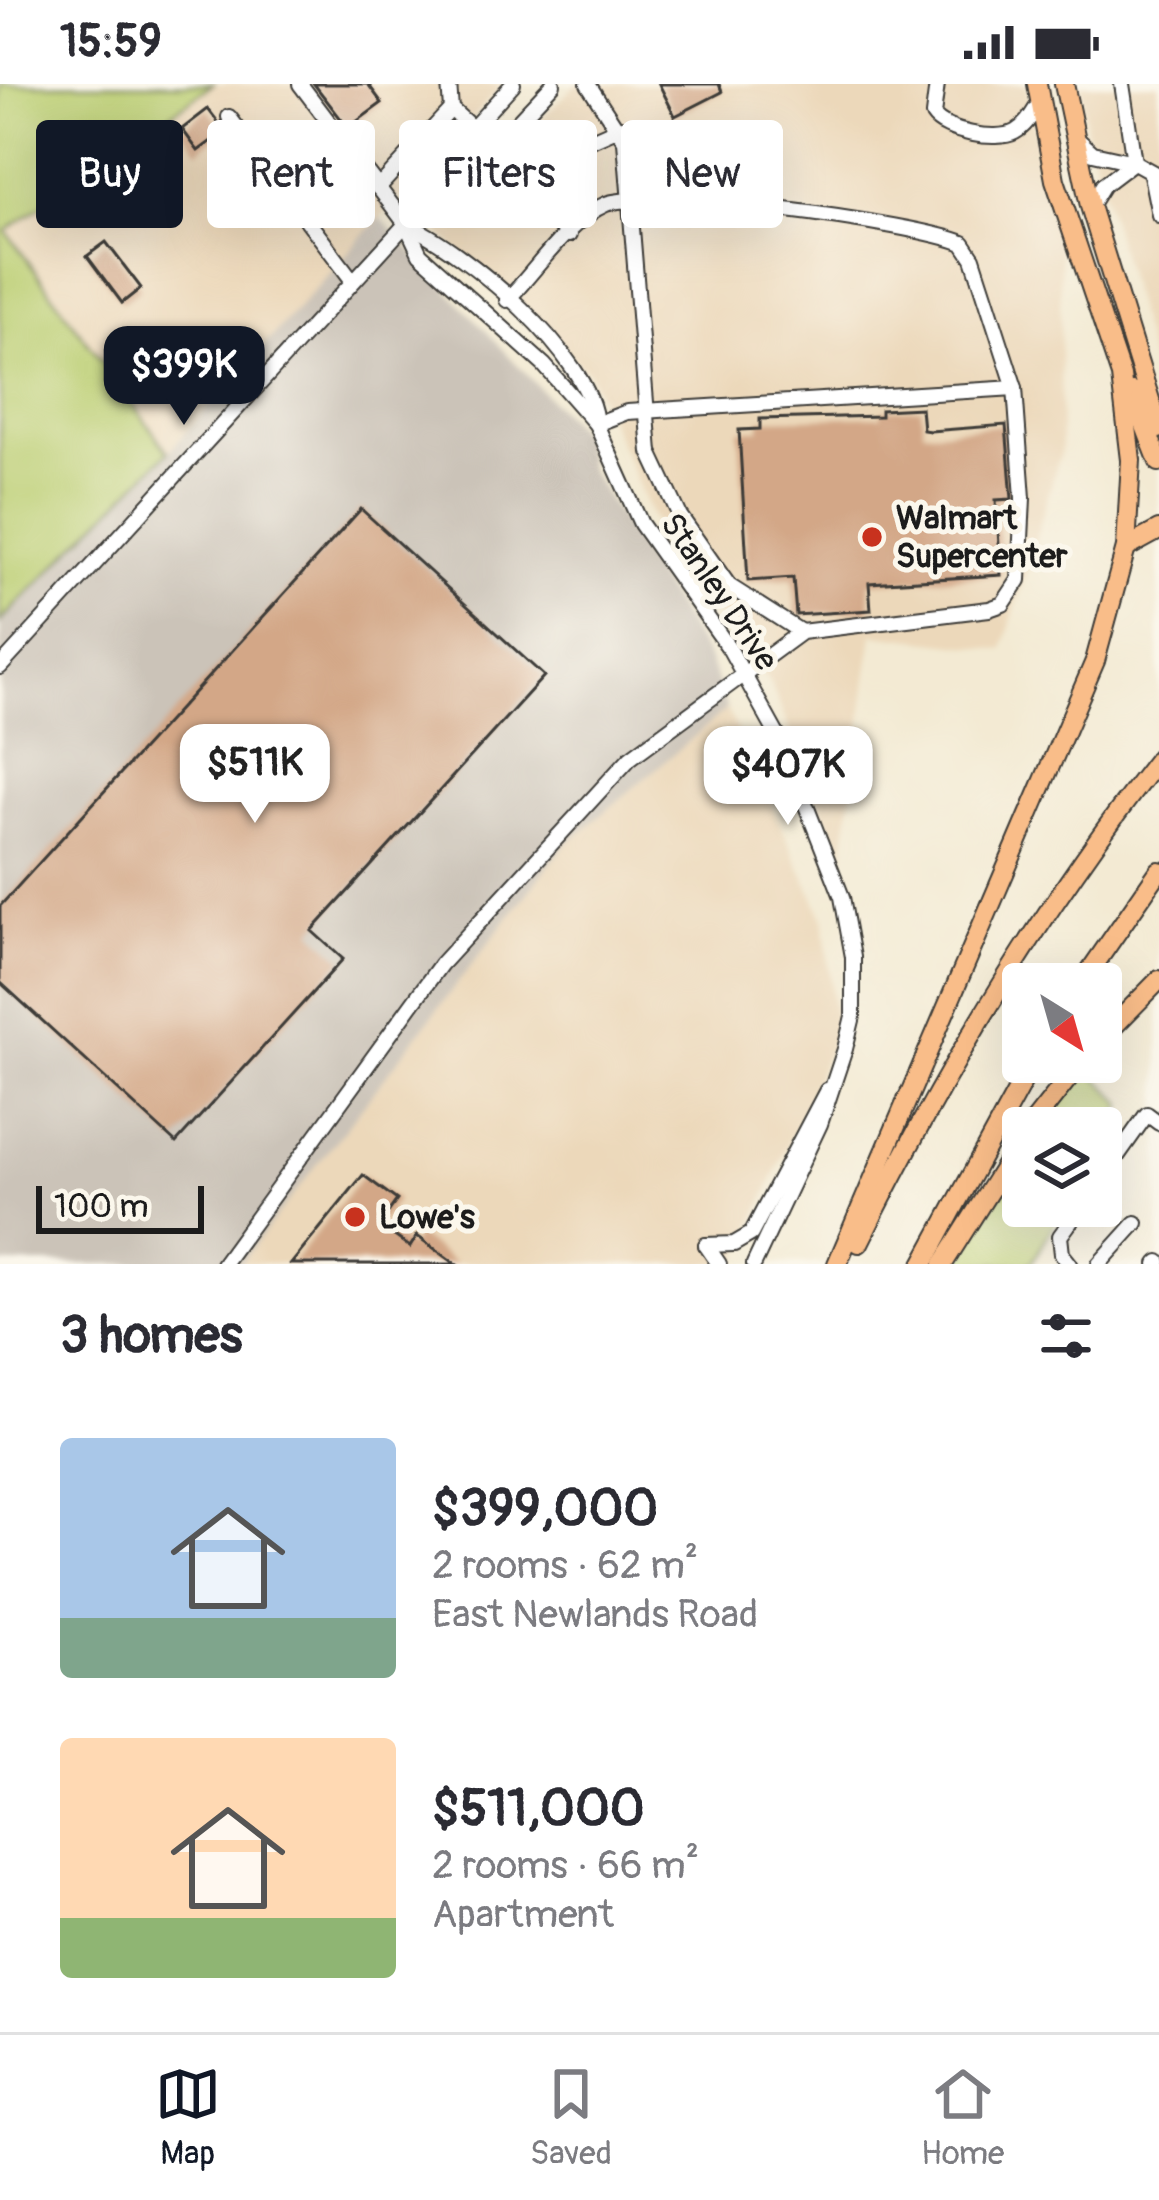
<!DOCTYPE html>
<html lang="en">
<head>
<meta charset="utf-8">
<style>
  body { margin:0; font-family:Pangolin,sans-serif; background:#f2f2f3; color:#2b2b33; height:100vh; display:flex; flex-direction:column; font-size:45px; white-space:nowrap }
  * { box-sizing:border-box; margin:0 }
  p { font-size:39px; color:#7c7c81 }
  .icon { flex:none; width:66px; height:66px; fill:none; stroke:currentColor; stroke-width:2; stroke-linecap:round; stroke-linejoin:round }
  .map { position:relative; height:1180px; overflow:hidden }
  .side { display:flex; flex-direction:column; background:#fff; flex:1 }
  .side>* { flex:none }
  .hud { position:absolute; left:36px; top:36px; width:1089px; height:108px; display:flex; gap:24px }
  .needle { width:78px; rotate:143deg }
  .controls { position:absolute; left:1002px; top:879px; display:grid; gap:24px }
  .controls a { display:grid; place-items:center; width:120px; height:120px; border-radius:12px; background:#fff; box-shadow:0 12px 48px #0002; font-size:60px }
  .scale { position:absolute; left:36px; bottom:30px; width:168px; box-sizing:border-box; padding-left:12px; border:6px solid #1c1c1c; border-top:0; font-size:33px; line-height:42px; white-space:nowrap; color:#1c1c1c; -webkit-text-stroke:9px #fbf7ec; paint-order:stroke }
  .price { position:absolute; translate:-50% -102px; padding:0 27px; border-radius:24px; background:#fff; color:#222; font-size:39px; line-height:78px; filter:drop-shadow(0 3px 6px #0008) }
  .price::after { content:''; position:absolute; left:50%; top:72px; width:36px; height:27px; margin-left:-18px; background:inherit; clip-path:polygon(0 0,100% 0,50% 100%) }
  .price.active { background:#111827; color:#fff }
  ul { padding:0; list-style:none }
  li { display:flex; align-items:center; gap:36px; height:300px; padding:0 60px }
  li span { display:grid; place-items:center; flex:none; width:336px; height:240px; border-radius:12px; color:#555 }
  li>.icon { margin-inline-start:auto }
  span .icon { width:144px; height:144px; fill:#fffc; stroke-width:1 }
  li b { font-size:51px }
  h2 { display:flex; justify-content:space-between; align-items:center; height:144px; padding:0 60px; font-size:51px }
  .tag { padding:0 42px; border-radius:12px; background:#fff; box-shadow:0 12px 48px #0002; font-size:42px; line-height:108px }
  .tag.active { background:#111827; color:#fff }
  .status { display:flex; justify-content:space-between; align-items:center; height:84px; padding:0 60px; background:#fff; direction:ltr }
  .status svg { height:33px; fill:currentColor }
  .tabs { display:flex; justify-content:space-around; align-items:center; height:168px; border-top:3px solid #e1e1e2; background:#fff; font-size:33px; color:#7c7c81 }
  .tabs a { display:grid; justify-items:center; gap:6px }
  .tabs .active { color:#111827 }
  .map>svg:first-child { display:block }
  .built { fill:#ecd8ba }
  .industrial { fill:#cbc3b8 }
  .green { fill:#bacd70; stroke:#6b7446; stroke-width:3 }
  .building { fill:#d3a787 }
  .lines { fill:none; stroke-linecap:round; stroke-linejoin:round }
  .minor-casing { stroke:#3c3b37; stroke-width:18 }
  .highway-casing { stroke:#3c3b37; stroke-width:22 }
  .minor { stroke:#fff; stroke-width:14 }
  .highway { stroke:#f9bd89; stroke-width:18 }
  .poi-dot { fill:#c8321e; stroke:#fbf7ec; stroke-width:4.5 }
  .labels { text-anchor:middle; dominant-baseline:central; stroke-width:10; stroke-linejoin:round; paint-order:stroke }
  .poi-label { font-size:33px; font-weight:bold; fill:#1c1c1c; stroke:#fbf7ec; text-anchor:start }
  .street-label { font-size:33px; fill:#1c1c1c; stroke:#fbf7ec }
</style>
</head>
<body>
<div class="status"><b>15:59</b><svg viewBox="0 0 49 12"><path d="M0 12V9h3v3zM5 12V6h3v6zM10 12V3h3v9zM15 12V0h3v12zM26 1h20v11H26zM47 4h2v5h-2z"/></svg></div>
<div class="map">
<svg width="1159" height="1180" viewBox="0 0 1159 1180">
  <rect width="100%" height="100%" fill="#fbf7ec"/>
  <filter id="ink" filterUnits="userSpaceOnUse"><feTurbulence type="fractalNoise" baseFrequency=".00833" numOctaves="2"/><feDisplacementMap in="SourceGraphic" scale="24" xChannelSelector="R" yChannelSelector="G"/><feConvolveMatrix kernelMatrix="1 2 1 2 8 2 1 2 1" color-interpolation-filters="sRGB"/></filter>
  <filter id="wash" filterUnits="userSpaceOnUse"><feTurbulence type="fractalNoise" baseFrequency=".004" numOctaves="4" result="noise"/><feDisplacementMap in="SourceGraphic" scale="48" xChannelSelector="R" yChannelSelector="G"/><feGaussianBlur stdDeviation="2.7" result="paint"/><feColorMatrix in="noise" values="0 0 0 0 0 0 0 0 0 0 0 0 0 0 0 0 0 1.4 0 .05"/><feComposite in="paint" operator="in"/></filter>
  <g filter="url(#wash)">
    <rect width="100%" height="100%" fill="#f3ead3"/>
    <g class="built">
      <path d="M213,0H503L168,368L5,147Z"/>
      <path d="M576,0H1026L1060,168L1061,366L1003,566L873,550L843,775L771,601L652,433L589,289L433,143Z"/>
      <path d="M1081,0H1159V309L1086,45Z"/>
      <path d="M727,625L824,835L836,948L736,1180H240L564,762Z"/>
    </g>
    <path class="industrial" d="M380,133L583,351L588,383L709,576L727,625L564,762L240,1180H0V538L168,368Z"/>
    <g class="green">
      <path d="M0,0H213L6,147L168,368L0,538Z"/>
      <path d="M1088,985L1124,1020L1101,1059V1044H1040Z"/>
      <path d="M1023,1071V1122H1065L1031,1180H958Z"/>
    </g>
    <g id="blocks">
      <g class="building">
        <path d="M314,0H368L382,19L348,44Z"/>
        <path d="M659,0H719L722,8L675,32Z"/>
        <path d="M208,25L225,47L198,67L182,45Z"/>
        <path d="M334,84L359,116L336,134L311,102Z"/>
        <path d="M106,158L141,204L122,219L87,172Z"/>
        <path d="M921,324L923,346L930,347L1006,341L1012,415L996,416L1001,491L869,499L871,526L796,531L793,494L748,497L739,346L760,345V335L881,332V326Z"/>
        <path d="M361,425L544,592L312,847L343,875L176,1059L0,898V822Z"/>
        <path d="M363,1091L397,1116L379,1141L410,1163L417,1152L456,1180H291Z"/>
      </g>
    </g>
  </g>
  <g filter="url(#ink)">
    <use href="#blocks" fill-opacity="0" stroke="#3c3b37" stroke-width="3"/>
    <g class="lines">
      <g class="minor-casing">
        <g id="minor">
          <path d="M300,0L406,140L420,170L544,281L596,340L641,440L729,564L781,658L842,813L853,873V932L845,965L820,1040L754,1180"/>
          <path d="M449,0L451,25L472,44"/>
          <path d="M588,0L625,57L650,368L680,432L729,502L801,548"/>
          <path d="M937,0L933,31C944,48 996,58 1015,48C1027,41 1033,29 1040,18"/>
          <path d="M1122,0L1134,78"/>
          <path d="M229,33L353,197"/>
          <path d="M1076,54L1093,69L1134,78L1159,92"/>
          <path d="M587,58L621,43"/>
          <path d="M1151,91L1159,131"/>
          <path d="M378,104L451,25"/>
          <path d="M1090,122L1103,101L1132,79"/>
          <path d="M547,130L569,151"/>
          <path d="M406,140C465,166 592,273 596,340"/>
          <path d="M406,140L410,113L513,0"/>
          <path d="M596,340L627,328L1015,304"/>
          <path d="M0,583L406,140L430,131L553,0"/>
          <path d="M1101,1095L1147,1030L1159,1039"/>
          <path d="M706,1161L734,1160L751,1150L827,1006"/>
          <path d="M706,1161L719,1180"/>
          <path d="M223,1180L441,880L630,674L801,548L989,525L1003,520L1019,496L1023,414L1015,304L973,174L963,159C915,139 651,103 606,120C568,136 536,187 507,216"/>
          <path d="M1070,1180L1062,1170L1060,1152L1082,1122"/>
          <path d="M1099,1180L1136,1139"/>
          <path d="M1157,1180L1159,1178"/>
        </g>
      </g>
      <g class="highway-casing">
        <g id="highway">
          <path d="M1064,0L1090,122L1159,345"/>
          <path d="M1132,308L1159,378"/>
          <path d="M1126,464L1159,446"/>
          <path d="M1081,900L1159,787"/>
          <path d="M1101,955L1159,896"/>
          <path d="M1029,1044L1081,978"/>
          <path d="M859,1159C944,987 1041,825 1159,674"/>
          <path d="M837,1180L1095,577L1126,464L1131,376L1121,292L1055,96L1037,0"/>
          <path d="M923,1180L1033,978"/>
          <path d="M943,1180L1023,1053"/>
        </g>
      </g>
      <use href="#minor" class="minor"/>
      <use href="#highway" class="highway"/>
    </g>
  </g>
  <g class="poi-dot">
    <circle cx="872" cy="453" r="12"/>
    <circle cx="355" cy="1133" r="12"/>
  </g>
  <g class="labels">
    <g class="poi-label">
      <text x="896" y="434">Walmart<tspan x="896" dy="38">Supercenter</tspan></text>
      <text x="379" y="1133">Lowe's</text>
    </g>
    <g class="street-label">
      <text transform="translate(719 508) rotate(56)">Stanley Drive</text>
    </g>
  </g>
</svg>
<div class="controls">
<a><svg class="needle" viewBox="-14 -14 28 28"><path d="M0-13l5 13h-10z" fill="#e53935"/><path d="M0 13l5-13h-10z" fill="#7c7c81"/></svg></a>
<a><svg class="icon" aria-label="layers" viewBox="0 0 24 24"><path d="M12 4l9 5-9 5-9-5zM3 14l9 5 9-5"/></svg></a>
</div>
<div class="scale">100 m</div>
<b class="price active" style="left:184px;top:344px">$399K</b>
<b class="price" style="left:255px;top:742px">$511K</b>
<b class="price" style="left:788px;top:744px">$407K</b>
<div class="hud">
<a class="tag active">Buy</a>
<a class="tag">Rent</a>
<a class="tag">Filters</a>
<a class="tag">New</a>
</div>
</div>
<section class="side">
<h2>3 homes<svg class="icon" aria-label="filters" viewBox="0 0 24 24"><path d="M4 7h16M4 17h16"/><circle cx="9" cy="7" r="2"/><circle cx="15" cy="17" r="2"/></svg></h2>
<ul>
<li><span style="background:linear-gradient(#a9c7e8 75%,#7fa58c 0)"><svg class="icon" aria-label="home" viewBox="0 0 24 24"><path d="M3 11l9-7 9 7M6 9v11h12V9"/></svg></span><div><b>$399,000</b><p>2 rooms · 62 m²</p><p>East Newlands Road</p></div></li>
<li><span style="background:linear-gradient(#ffd9b3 75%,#8fb573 0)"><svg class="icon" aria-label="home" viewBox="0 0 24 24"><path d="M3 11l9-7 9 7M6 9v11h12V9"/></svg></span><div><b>$511,000</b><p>2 rooms · 66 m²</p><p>Apartment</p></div></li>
</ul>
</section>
<nav class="tabs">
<a class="active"><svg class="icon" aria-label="map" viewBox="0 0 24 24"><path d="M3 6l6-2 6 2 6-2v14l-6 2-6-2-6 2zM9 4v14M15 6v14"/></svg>Map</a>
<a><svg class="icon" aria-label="saved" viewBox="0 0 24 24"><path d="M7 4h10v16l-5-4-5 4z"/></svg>Saved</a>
<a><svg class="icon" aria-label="home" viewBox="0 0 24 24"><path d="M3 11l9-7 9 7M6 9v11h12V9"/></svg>Home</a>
</nav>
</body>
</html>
